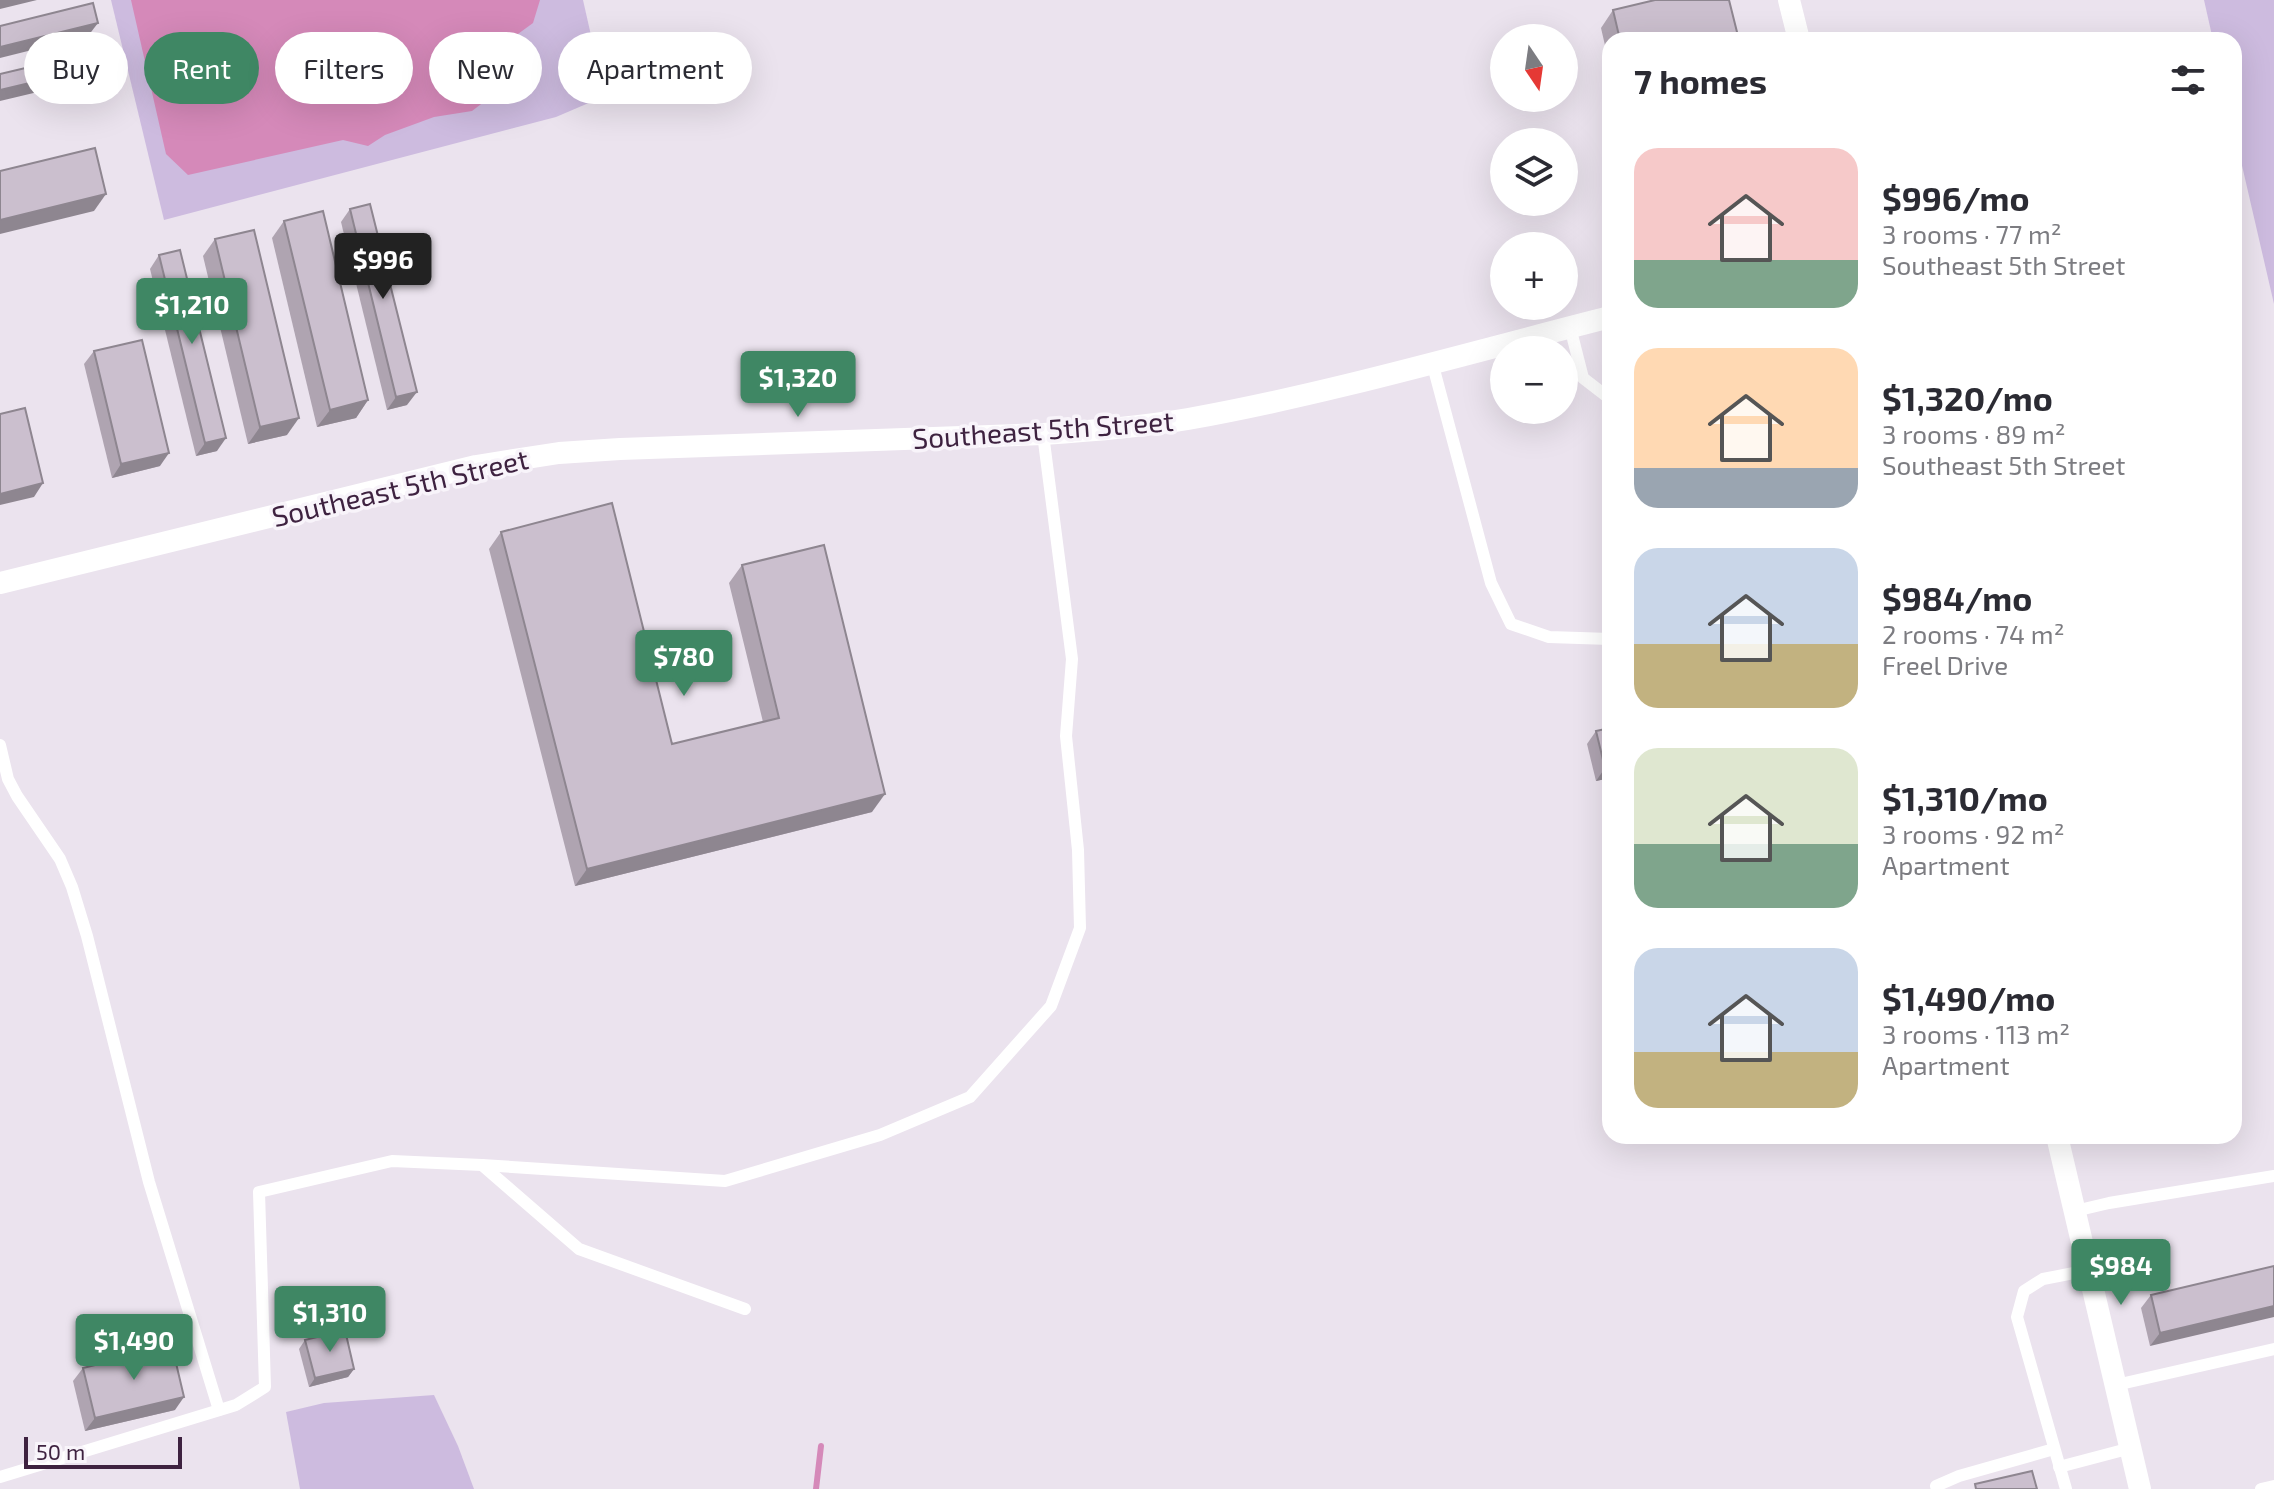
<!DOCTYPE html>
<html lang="en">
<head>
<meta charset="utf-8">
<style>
  body { margin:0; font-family:"Exo 2",sans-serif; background:#f2f2f3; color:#2b2b33; height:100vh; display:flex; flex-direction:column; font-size:30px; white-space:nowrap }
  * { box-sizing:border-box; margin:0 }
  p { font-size:26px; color:#7c7c81 }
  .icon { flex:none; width:44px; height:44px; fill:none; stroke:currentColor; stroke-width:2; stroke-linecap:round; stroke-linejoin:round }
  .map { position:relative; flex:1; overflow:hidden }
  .details { position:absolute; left:1602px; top:32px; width:640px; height:1112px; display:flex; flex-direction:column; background:#fff; border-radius:24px; box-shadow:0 8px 32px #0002 }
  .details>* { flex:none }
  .hud { position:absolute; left:24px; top:32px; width:760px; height:72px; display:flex; gap:16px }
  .needle { width:52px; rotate:167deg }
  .controls { position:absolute; left:1490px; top:24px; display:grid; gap:16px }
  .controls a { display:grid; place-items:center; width:88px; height:88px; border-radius:50%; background:#fff; box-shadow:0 8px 32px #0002; font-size:40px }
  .scale { position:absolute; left:24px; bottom:20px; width:158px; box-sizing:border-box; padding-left:8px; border:4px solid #3e2240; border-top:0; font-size:22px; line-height:28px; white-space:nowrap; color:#3e2240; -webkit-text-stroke:6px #f8f4fa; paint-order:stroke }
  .price { position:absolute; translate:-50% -68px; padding:0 18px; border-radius:8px; background:#3f8764; color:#fff; font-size:26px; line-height:52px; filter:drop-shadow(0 2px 4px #0008) }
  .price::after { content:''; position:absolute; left:50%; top:48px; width:24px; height:18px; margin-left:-12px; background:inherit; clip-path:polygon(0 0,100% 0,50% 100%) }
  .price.on { background:#222; color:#fff }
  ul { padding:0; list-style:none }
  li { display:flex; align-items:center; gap:24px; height:200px; padding:0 32px }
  li span { display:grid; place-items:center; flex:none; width:224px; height:160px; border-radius:24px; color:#555 }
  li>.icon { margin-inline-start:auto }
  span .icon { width:96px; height:96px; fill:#fffc; stroke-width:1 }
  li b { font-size:34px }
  h2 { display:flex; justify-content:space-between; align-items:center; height:96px; padding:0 32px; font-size:34px }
  .chip { padding:0 28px; border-radius:36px; background:#fff; box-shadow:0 8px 32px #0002; font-size:28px; line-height:72px }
  .chip.on { background:#3f8764; color:#fff }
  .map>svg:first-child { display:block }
  .green { fill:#cdbbdf }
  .water { fill:#d589b9 }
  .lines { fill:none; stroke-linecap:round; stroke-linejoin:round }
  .stream { stroke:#d589b9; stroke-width:6 }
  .service { stroke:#fff; stroke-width:12 }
  .minor { stroke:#fff; stroke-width:22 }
  .wall { fill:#afa4b1 }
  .shaded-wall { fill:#8e8690 }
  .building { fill:#cbbfce; stroke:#8e8690; stroke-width:2 }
  .labels { text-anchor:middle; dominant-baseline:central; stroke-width:7; stroke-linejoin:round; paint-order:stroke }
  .street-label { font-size:28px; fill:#3e2240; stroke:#f8f4fa }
</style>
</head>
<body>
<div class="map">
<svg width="2274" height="1489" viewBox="0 0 2274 1489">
  <rect width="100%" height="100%" fill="#ebe3ee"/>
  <g class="green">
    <path d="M111,0H583L602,84L598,99L556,117L164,220Z"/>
    <path d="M2204,0H2274V304L2234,131V40H2213Z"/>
    <path d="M434,1395L458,1446L474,1489H300L286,1412L324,1403Z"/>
  </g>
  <path class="water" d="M131,0H540L533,23L503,45L495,61L498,82L493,95L472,111L434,117L385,135L368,146L343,140L188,175L166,154Z"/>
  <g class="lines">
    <path class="stream" d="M816,1489L821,1446"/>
    <g class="service">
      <path d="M1570,327L1583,378L1605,395L1610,394"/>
      <path d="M1432,362L1491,583L1511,624L1549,637L1610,639"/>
      <path d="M0,745L8,779L17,796L60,859L72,887L87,936L149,1182L219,1410"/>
      <path d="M482,1165L725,1181L880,1135L970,1097L1051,1006L1080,928L1078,850L1066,736L1072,659L1043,434"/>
      <path d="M2075,1211L2109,1203L2274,1176"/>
      <path d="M2116,1385L2274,1349"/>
      <path d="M2059,1467L2131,1448"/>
      <path d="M0,1477L236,1405L265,1387L259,1192L392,1161L482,1165L579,1249L745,1309"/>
      <path d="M1937,1489L1936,1486L1959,1476L2054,1449"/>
      <path d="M2066,1489L2017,1317L2024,1291L2043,1279L2089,1270"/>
      <path d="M2261,1489L2274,1486"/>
    </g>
    <g class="minor">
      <path d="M1789,0L1799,40"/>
      <path d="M0,583L476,466L559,453L620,449L1043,434C1091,431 1140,427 1188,419C1328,394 1472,352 1610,317"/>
      <path d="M2057,1136L2140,1489"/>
    </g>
  </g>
  <g class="wall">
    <path d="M1613,10L1739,40H1610V67L1601,28Z"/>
    <path d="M350,209L407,405L387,410L341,222Z"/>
    <path d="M284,221L368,400L356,418L317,427L272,238Z"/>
    <path d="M215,239L287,435L248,444L203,256Z"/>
    <path d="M159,255L217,451L196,456L150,269Z"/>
    <path d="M94,351L160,466L112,478L84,364Z"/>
    <path d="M501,532L672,744L763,722L729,583L742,565L872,812L575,886L489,549Z"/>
    <path d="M1596,731L1610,778L1596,781L1587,744Z"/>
    <path d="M2274,1266L2150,1346L2141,1308L2151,1295Z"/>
    <path d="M305,1340L354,1369L348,1377L309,1387L299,1349Z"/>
    <path d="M83,1368L175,1410L85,1431L73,1381Z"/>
  </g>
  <g class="shaded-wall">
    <path d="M0,0H37L0,9Z"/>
    <path d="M98,23L88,36L0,58V47Z"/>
    <path d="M114,63L105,76L0,101V90Z"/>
    <path d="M106,194L94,211L0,234V220Z"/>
    <path d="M417,392L407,405L387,410L396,397Z"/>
    <path d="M368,400L356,418L317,427L330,410Z"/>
    <path d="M299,418L287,435L248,444L260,427Z"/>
    <path d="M226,438L217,451L196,456L205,443Z"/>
    <path d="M169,453L160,466L112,478L121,464Z"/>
    <path d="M43,483L34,497L0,505V494Z"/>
    <path d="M1610,767V778L1596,781L1605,768Z"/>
    <path d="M885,794L872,812L575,886L587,869Z"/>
    <path d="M2274,1306V1317L2150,1346L2160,1333Z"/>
    <path d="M354,1369L348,1377L309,1387L315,1378Z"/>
    <path d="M184,1397L175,1410L85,1431L95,1418Z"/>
  </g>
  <g class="building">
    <path d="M1655,0H1729L1739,40H1620L1613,10Z"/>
    <path d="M93,3L98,23L0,47V26Z"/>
    <path d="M110,48L114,63L0,90V74Z"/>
    <path d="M95,148L106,194L0,220V171Z"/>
    <path d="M370,204L417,392L396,397L350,209Z"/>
    <path d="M323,211L368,400L330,410L284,221Z"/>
    <path d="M254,230L299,418L260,427L215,239Z"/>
    <path d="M180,250L226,438L205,443L159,255Z"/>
    <path d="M142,340L169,453L121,464L94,351Z"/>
    <path d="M25,408L43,483L0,494V414Z"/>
    <path d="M612,503L672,744L779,718L742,565L824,545L885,794L587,869L501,532Z"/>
    <path d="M1610,728V767L1605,768L1596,731Z"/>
    <path d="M2274,1266V1306L2160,1333L2151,1295Z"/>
    <path d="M345,1330L354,1369L315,1378L305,1340Z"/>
    <path d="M172,1346L184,1397L95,1418L83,1368Z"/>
    <path d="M2032,1471L2037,1489H1976L1975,1484Z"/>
  </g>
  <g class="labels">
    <g class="street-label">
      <text transform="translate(1043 429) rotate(-4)">Southeast 5th Street</text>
      <text transform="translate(400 487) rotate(-13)">Southeast 5th Street</text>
    </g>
  </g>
</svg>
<div class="controls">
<a><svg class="needle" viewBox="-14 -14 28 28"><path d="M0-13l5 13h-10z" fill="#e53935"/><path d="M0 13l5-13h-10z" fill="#7c7c81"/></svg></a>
<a><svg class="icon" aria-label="layers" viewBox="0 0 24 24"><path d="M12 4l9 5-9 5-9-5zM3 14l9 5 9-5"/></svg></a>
<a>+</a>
<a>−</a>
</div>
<div class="scale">50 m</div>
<b class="price on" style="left:383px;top:301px">$996</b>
<b class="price" style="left:192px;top:346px">$1,210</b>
<b class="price" style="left:798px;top:419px">$1,320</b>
<b class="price" style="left:684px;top:698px">$780</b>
<b class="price" style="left:2121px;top:1307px">$984</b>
<b class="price" style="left:330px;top:1354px">$1,310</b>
<b class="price" style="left:134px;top:1382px">$1,490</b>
<div class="hud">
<a class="chip">Buy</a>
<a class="chip on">Rent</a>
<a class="chip">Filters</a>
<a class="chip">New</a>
<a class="chip">Apartment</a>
</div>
<section class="details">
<h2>7 homes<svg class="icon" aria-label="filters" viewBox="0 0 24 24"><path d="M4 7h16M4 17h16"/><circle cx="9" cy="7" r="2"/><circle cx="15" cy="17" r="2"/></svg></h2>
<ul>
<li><span style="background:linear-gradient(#f6c9c9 70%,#7fa58c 0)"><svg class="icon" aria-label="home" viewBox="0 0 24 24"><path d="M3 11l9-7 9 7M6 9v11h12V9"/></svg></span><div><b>$996/mo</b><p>3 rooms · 77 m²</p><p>Southeast 5th Street</p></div></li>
<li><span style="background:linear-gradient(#ffd9b3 75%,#9aa5b1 0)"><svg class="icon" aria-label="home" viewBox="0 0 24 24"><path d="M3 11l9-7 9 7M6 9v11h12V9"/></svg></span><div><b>$1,320/mo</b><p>3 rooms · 89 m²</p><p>Southeast 5th Street</p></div></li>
<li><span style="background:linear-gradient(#c9d6e8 60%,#c2b280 0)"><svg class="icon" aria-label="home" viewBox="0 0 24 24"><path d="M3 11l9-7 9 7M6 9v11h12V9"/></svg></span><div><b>$984/mo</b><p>2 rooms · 74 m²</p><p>Freel Drive</p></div></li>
<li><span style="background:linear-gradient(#dfe7d0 60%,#7fa58c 0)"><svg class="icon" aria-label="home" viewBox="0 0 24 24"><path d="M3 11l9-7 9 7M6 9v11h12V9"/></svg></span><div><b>$1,310/mo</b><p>3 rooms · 92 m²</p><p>Apartment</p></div></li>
<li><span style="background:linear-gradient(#c9d6e8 65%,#c2b280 0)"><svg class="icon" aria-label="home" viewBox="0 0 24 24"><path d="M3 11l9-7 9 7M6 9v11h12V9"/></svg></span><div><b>$1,490/mo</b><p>3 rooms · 113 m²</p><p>Apartment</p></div></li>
</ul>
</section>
</div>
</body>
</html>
